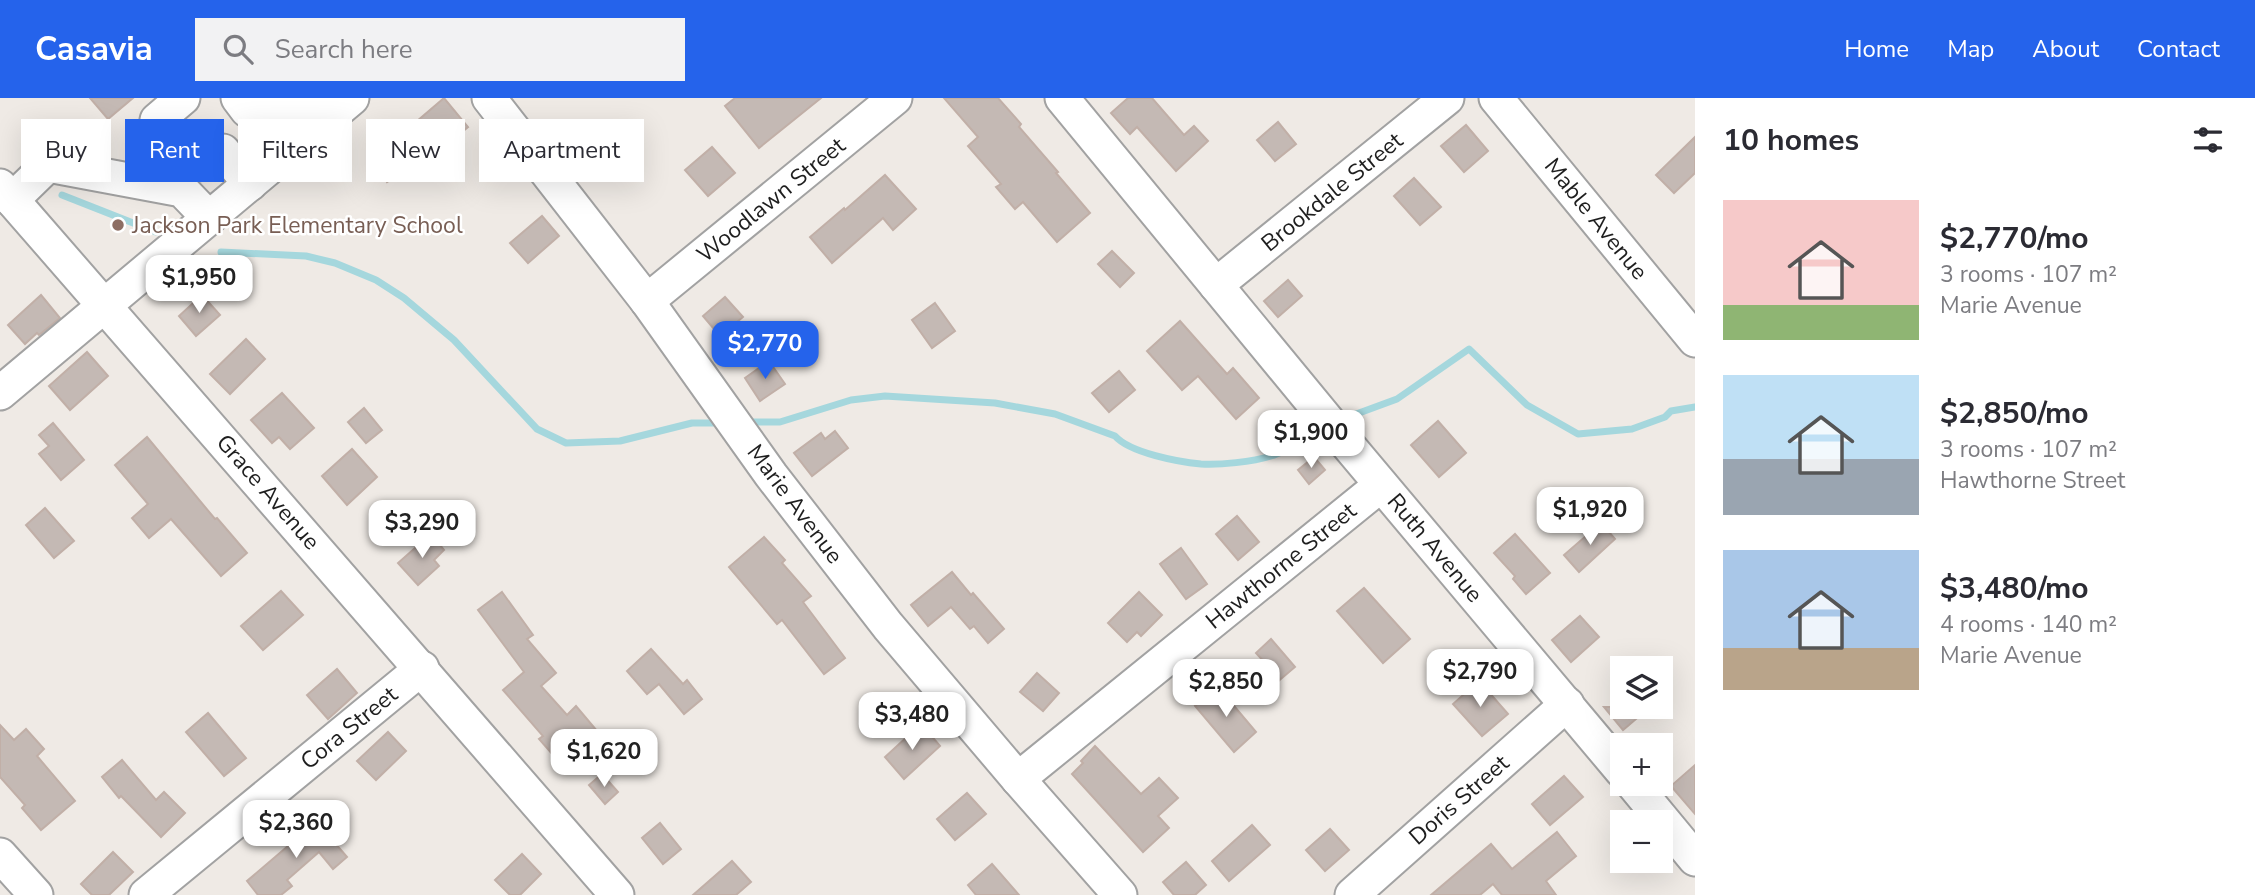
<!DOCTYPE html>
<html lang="en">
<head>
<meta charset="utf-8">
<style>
  body { margin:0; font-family:"Nunito Sans",sans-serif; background:#f2f2f3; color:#2b2b33; height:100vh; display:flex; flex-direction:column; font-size:26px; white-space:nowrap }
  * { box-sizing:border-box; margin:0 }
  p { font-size:23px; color:#7c7c81 }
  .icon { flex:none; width:38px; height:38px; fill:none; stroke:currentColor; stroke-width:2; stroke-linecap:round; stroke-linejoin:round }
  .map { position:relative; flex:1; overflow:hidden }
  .details { display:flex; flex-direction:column; background:#fff; width:560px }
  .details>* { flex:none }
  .top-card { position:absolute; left:21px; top:21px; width:665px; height:63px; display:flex; gap:14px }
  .controls { position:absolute; left:1610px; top:558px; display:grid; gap:14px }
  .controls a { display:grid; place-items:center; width:63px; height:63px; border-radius:0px; background:#fff; box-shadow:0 7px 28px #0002; font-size:35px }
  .price { position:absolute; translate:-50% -60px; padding:0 16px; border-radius:14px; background:#fff; color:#222; font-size:23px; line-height:46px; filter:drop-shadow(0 2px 4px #0008) }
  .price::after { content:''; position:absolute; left:50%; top:42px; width:21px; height:16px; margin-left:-10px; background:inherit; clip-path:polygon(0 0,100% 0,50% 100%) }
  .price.active { background:#2563eb; color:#fff }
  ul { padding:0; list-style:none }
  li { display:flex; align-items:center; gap:21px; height:175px; padding:0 28px }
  li span { display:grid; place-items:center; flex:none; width:196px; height:140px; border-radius:0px; color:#555 }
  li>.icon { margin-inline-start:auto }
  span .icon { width:84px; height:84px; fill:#fffc; stroke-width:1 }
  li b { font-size:30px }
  h2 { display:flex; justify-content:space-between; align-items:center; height:84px; padding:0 28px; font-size:30px }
  .tag { padding:0 24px; border-radius:0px; background:#fff; box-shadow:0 7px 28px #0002; font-size:24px; line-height:63px }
  .tag.active { background:#2563eb; color:#fff }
  header { display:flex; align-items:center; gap:42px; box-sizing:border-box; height:98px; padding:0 35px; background:#2563eb; color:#fff }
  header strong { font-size:33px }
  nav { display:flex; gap:38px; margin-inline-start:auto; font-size:24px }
  .search { width:490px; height:63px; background:#f2f2f3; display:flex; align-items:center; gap:18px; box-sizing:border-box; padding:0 24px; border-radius:0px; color:#7c7c81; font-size:26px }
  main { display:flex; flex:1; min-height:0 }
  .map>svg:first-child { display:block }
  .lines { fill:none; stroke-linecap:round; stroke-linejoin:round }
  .stream { stroke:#a5d7dd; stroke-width:7 }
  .building { fill:#c4b9b4; stroke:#c1afa7; stroke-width:2 }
  .minor-casing { stroke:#a2a2a2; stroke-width:37 }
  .minor { stroke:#fff; stroke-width:33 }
  .education-dot { fill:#8d6e63; stroke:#fff; stroke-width:2.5 }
  .labels { text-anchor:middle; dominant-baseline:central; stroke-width:5; stroke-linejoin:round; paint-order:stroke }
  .street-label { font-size:23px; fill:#1e1e1e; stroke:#fff }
  .education-label { font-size:23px; fill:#785e54; stroke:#fff; text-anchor:start }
</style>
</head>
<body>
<header>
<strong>Casavia</strong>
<div class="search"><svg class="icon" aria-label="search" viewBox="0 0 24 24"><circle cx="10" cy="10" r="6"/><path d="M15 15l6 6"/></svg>Search here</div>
<nav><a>Home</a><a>Map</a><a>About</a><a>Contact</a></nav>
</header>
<main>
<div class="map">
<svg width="1695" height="797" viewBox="0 0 1695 797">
  <rect width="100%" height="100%" fill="#efeae5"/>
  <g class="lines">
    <g class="stream">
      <path d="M62,97L156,134"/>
      <path d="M221,154L306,158L335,165L376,182L404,200L454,242L537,331L566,345L620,343L692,325H723"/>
      <path d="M1340,322L1397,301L1469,251L1527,307L1578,336L1632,331L1665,319L1671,313L1695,309"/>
      <path d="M745,324H780L851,302L885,298L995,305L1055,316L1115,338C1130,355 1179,364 1201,366C1220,367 1252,364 1271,358C1289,353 1307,339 1324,331"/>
    </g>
  </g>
  <g class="building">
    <path d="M90,0H133L108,21Z"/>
    <path d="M444,0L468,29L433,58L430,55L387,84L375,65L416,39L409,30Z"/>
    <path d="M735,0H821L759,50L725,8Z"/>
    <path d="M944,0H998L1021,26L1019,29L1058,74L1056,75L1090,115L1057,144L1023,104L1015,111L996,89L1001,86L968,48L978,39Z"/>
    <path d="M1128,0H1152L1184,37L1194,28L1208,43L1176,73L1137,29L1130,36L1111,15Z"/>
    <path d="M1278,24L1296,46L1275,63L1257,42Z"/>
    <path d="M1466,27L1488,53L1464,74L1441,48Z"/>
    <path d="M1695,39V75L1674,95L1656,77Z"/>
    <path d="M712,49L735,75L708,98L685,72Z"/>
    <path d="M885,77L916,111L893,132L883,120L832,165L810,139L844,110L845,112Z"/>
    <path d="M1414,80L1441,109L1420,127L1394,98Z"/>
    <path d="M542,118L559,138L528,165L510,145Z"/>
    <path d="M1112,153L1134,175L1120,189L1098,166Z"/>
    <path d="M1288,182L1302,198L1278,219L1264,203Z"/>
    <path d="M41,197L60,220L39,237L37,235L25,246L8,227Z"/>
    <path d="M202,197L220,217L196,238L179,218Z"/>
    <path d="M725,199L743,219L720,238L703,218Z"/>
    <path d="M935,205L955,233L932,250L912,222Z"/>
    <path d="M1180,223L1227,276L1233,270L1259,300L1236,321L1198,278L1182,292L1147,253Z"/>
    <path d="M246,241L265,261L230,296L210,276Z"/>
    <path d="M87,254L108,278L70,312L49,288Z"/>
    <path d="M769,263L785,286L760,303L745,280Z"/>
    <path d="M1119,273L1135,292L1109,314L1092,295Z"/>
    <path d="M282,295L314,330L290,351L279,339L272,345L251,322Z"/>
    <path d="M364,310L382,332L366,345L348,324Z"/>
    <path d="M1438,323L1466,355L1439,379L1411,347Z"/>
    <path d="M53,325L84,362L61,382L39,356L49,348L39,337Z"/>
    <path d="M835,333L848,350L812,378L794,355L821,335L825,341Z"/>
    <path d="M147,339L215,421L217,420L247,455L221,478L171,421L149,440L132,420L148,406L115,367Z"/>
    <path d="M352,351L377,379L347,407L322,378Z"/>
    <path d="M1314,359L1325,372L1309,386L1298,372Z"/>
    <path d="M45,410L74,443L54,460L26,427Z"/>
    <path d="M1237,418L1259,444L1238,462L1216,436Z"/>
    <path d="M1601,425L1615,441L1579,474L1564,457Z"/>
    <path d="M431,436L444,452L434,462L439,468L418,487L398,465Z"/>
    <path d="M1515,436L1550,475L1526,496L1513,481L1515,478L1494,455Z"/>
    <path d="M764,439L785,462L782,465L811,498L803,504L845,560L824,576L782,522L777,526L729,469Z"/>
    <path d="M1181,450L1207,486L1186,501L1160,466Z"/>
    <path d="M952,474L971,497L973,495L1004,531L988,545L974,528L970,531L951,509L928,528L911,507Z"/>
    <path d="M1364,490L1410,541L1383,565L1337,513Z"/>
    <path d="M281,493L303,517L263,552L241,528Z"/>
    <path d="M502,494L533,537L527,541L556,575L541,588L567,617L576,608L597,633L560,665L539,641L543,638L503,592L524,574L478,512Z"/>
    <path d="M1139,494L1162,517L1141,538L1137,534L1127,544L1108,525Z"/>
    <path d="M1580,518L1599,539L1571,564L1552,542Z"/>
    <path d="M1271,541L1295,569L1269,591L1256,576L1267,567L1256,555Z"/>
    <path d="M651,551L683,586L687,582L702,601L684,616L659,586L647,596L627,573Z"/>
    <path d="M337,571L357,595L328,621L307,597Z"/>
    <path d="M1037,575L1059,595L1043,613L1020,594Z"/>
    <path d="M1479,583L1508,616L1482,638L1453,606Z"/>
    <path d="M1218,589L1256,634L1234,654L1195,608Z"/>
    <path d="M1604,609H1650L1623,632Z"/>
    <path d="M208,615L246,660L224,678L186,634Z"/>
    <path d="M921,626L940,648L904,681L885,659Z"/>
    <path d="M0,627L14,642L26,631L44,651L37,658L75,703L41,732L22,710L25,707L0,679Z"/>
    <path d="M388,634L406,653L376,682L357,663Z"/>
    <path d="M1095,648L1141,696L1159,680L1178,700L1158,718L1169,730L1143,754L1072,676L1083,665L1081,663Z"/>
    <path d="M122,662L156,702L164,694L185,715L161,739L121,698L119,700L102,679Z"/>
    <path d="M1695,667V716L1671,688Z"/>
    <path d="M602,676L618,694L605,706L589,687Z"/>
    <path d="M1564,678L1583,699L1550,727L1532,706Z"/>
    <path d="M967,695L986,716L955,742L937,721Z"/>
    <path d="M314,721L347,759L333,771L319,754L287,782L292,788L281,797H258L247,783L295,742L293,739Z"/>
    <path d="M660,725L681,751L663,766L642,740Z"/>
    <path d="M1252,727L1270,747L1229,783L1212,763Z"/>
    <path d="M1330,731L1349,752L1325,773L1306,752Z"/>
    <path d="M1557,734L1576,758L1546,783L1556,797H1502L1493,786L1480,797H1431L1491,746L1512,771Z"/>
    <path d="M113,754L133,774L109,797H92L81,786Z"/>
    <path d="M522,756L541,776L520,797H510L495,782Z"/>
    <path d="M732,763L751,784L736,797H693Z"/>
    <path d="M1186,764L1206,787L1195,797H1174L1163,784Z"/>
    <path d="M992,766L1019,797H976L968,787Z"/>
  </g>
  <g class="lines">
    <g class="minor-casing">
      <g id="minor">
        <path d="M183,0L157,22L155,37L160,49L185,66H198L223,53L250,86"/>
        <path d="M238,0L247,12L264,16L295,14L312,0"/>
        <path d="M489,0L647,203L771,377L888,528L1018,681L1120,797"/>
        <path d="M1062,0L1337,334L1622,673"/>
        <path d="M1496,0L1695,242"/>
        <path d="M0,88L617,797"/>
        <path d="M12,102L48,67L182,92L209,120"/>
        <path d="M1216,187L1447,0"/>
        <path d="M647,203L895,0"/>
        <path d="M0,295L352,0"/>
        <path d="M1018,681L1381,387"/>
        <path d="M1633,686L1695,761"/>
        <path d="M0,757L36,797"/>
        <path d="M146,797L422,570"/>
        <path d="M1352,797L1567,606"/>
      </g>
    </g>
    <use href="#minor" class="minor"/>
  </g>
  <circle class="education-dot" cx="118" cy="127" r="7"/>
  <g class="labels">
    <g class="street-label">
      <text transform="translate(1332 94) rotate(-39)">Brookdale Street</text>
      <text transform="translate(771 102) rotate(-39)">Woodlawn Street</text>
      <text transform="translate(1596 121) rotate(51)">Mable Avenue</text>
      <text transform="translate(268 394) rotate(49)">Grace Avenue</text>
      <text transform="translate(795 406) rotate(53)">Marie Avenue</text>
      <text transform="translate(1435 450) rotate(50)">Ruth Avenue</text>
      <text transform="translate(1281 468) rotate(-39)">Hawthorne Street</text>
      <text transform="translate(349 630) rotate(-39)">Cora Street</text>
      <text transform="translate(1459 702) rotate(-41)">Doris Street</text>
    </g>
    <g class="education-label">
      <text x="132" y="127">Jackson Park Elementary School</text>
    </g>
  </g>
</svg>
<div class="controls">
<a><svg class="icon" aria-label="layers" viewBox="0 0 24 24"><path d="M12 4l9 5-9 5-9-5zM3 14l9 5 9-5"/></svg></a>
<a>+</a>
<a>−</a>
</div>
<b class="price" style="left:199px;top:217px">$1,950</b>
<b class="price active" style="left:765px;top:283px">$2,770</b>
<b class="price" style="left:1311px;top:372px">$1,900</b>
<b class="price" style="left:1590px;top:449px">$1,920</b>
<b class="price" style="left:422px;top:462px">$3,290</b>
<b class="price" style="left:1480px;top:611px">$2,790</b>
<b class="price" style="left:1226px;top:621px">$2,850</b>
<b class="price" style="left:912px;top:654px">$3,480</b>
<b class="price" style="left:604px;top:691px">$1,620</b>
<b class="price" style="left:296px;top:762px">$2,360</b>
<div class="top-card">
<a class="tag">Buy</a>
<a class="tag active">Rent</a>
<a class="tag">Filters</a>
<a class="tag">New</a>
<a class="tag">Apartment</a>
</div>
</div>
<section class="details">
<h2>10 homes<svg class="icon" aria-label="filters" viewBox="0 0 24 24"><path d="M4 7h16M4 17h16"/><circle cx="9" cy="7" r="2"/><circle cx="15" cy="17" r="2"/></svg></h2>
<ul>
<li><span style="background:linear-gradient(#f6c9c9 75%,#8fb573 0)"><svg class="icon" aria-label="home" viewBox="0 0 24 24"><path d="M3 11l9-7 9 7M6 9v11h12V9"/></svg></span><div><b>$2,770/mo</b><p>3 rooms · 107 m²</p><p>Marie Avenue</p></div></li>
<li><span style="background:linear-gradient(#bfe0f5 60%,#9aa5b1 0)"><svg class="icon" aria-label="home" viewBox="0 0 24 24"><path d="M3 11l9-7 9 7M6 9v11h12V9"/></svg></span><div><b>$2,850/mo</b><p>3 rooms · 107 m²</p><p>Hawthorne Street</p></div></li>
<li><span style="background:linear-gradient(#a9c7e8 70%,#b9a48a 0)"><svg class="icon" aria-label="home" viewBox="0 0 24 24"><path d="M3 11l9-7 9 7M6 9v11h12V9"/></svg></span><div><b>$3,480/mo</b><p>4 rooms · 140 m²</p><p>Marie Avenue</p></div></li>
</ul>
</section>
</main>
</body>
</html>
